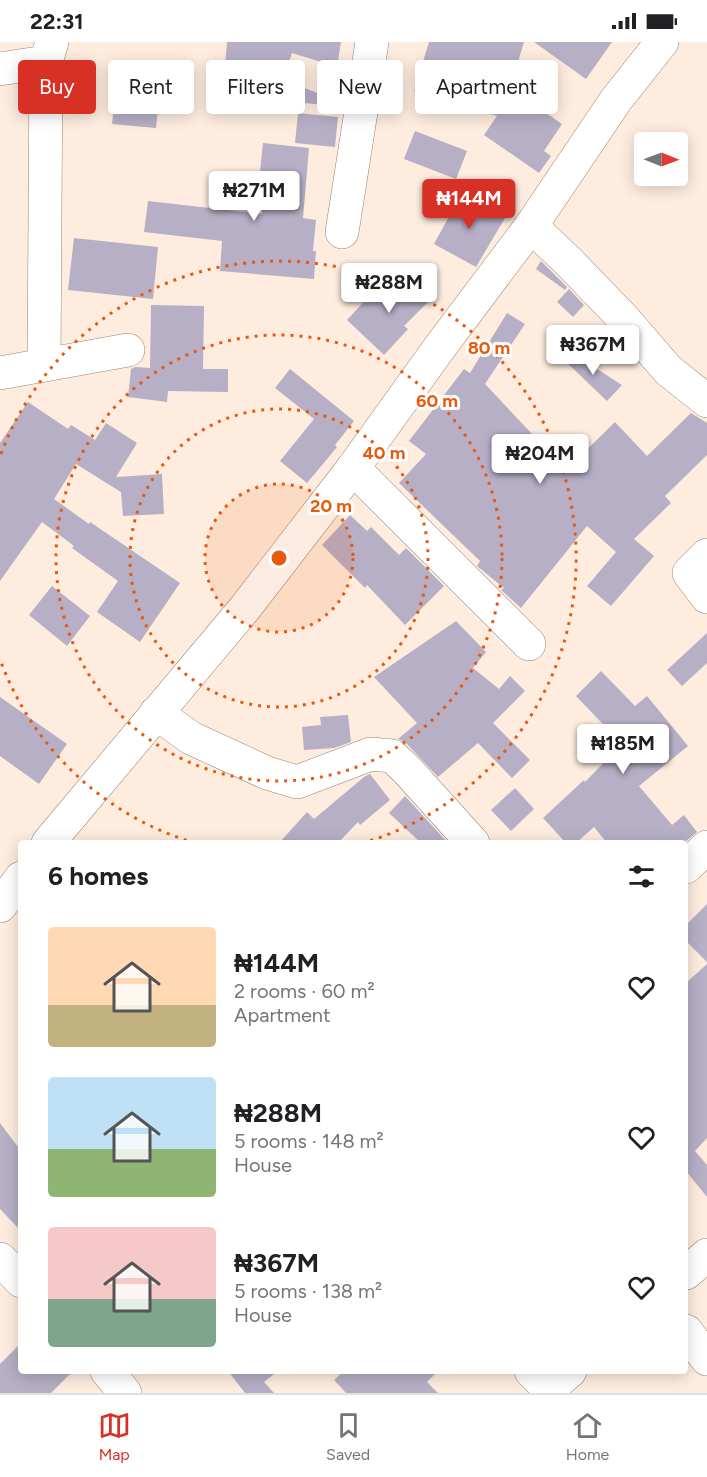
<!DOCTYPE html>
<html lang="en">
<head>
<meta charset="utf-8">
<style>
  body { margin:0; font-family:Figtree,sans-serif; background:#f6f6f6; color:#202124; height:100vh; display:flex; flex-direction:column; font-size:22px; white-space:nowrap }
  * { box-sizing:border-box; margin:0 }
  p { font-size:20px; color:#757577 }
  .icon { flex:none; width:33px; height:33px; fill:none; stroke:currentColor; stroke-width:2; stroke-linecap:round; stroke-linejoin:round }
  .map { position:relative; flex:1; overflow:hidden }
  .side { position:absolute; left:18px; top:798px; width:670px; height:534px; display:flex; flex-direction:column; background:#fff; border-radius:6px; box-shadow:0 3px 15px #0003 }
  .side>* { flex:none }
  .hud { position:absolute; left:18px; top:18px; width:672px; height:54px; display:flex; gap:12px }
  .needle { width:39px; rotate:91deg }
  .controls { position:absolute; left:634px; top:90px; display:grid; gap:12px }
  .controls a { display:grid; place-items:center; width:54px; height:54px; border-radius:6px; background:#fff; box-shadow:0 3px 15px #0003; font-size:30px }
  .price { position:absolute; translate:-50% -51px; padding:0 14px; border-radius:6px; background:#fff; color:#222; font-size:20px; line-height:39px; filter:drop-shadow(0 2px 3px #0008) }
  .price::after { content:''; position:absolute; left:50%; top:36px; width:18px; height:14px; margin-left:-9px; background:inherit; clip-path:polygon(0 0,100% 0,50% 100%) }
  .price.on { background:#d93025; color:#fff }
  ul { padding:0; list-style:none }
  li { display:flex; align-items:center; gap:18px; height:150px; padding:0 30px }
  li span { display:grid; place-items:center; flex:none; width:168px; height:120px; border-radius:6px; color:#555 }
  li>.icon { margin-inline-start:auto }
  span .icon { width:72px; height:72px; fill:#fffc; stroke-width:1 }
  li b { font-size:26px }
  h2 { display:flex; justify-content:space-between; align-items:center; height:72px; padding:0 30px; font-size:26px }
  .chip { padding:0 21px; border-radius:6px; background:#fff; box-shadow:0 3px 15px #0003; font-size:21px; line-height:54px }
  .chip.on { background:#d93025; color:#fff }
  .status { display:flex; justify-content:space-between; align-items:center; height:42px; padding:0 30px; background:#fff; direction:ltr }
  .status svg { height:16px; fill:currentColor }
  .tabs { display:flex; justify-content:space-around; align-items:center; height:84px; border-top:2px solid #e0e0e0; background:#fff; font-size:16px; color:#757577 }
  .tabs a { display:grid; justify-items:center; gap:3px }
  .tabs .on { color:#d93025 }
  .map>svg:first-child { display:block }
  .building { fill:#b6afc6 }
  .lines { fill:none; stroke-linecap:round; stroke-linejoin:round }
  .minor-casing { stroke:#978474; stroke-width:34 }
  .minor { stroke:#fff; stroke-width:33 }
  .ring { fill:none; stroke:#e8590c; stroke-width:3; stroke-dasharray:3 6 }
  .centre { fill:#e8590c; stroke:#fff; stroke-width:3 }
  .ring-label { font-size:18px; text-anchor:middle; font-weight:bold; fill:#e8590c; stroke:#fff; stroke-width:6; stroke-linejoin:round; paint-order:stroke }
</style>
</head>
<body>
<div class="status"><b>22:31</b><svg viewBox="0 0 49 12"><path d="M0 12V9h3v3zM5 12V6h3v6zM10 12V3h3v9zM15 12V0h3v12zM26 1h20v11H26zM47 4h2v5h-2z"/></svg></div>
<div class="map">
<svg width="707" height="1351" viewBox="0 0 707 1351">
  <rect width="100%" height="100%" fill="#feeddf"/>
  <g class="building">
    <path d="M227,0H341L337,25L292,11L283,38L336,58L335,64L225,53L228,25H225Z"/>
    <path d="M429,0H524L510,46L562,82L544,109L551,114L539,131L484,93L497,74L451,60V54L414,49Z"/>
    <path d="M534,0H612L586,37Z"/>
    <path d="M115,54L159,58L156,86L112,82Z"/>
    <path d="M298,71L338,75L335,105L295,101Z"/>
    <path d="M415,89L467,109L456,137L404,117Z"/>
    <path d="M263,101L309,106L303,176L316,178L313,209H316L314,237L220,229L222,199L144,190L148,159L262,172L267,131L260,130Z"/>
    <path d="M462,151L505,176L476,225L434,202Z"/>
    <path d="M74,196L158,205L153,257L68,248Z"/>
    <path d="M541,219L567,245L565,248L536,227Z"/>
    <path d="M405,233L430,258L404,284L408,287L384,313L347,278L370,253L378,260Z"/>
    <path d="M569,247L584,263L573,275L557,260Z"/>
    <path d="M151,263L204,264L203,327H228V350L168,349L167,360L128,355L131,327L135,325L150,326Z"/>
    <path d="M507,271L525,282L485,342L566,428L615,380L647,414L691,371L707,381V413L665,454L671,461L634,497L654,514L611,564L587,544L616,510L587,484L521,566L501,548L504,546L477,524L480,519L399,441L426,412L409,399L464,327L470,331Z"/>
    <path d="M569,309L622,343L607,359L563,317Z"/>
    <path d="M290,327L354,379L335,403L337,405L307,441L280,419L314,377L275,346Z"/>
    <path d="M28,360L68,387L71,383L95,398L106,381L137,401L116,435L162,432L164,472L123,474L121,450L76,422L54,457L89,482L90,480L180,541L140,600L97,570L118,539L72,506L74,504L42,480L0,539V401Z"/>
    <path d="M350,473L367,489L371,485L399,513L406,506L444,544L405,583L367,543L365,546L322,503Z"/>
    <path d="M52,544L90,574L67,604L29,573Z"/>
    <path d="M456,579L486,610L473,626L499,647L510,634L525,649L493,681L530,718L512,736L478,701L438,735L405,700L398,697L417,681L374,635Z"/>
    <path d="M707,591V621L682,644L667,628Z"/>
    <path d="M601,629L635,664L647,654L688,704L639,744L672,783L684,773L697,790L684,801H607L594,785L576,801H566L543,776L584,738L585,740L622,702L576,654Z"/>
    <path d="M0,655L67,702L39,742L0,714Z"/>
    <path d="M348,673L351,700L334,706L304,708L302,685L321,683L320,675Z"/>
    <path d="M370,732L390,758L360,783L358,780L338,801H279L307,770L314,777L364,735Z"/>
    <path d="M515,746L534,767L511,789L491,768Z"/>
    <path d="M405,754L448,801H421L389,771Z"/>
    <path d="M707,862V920L686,899V883Z"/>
    <path d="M707,922V1096L695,1109L707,1123V1155L686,1129V941Z"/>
    <path d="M0,1081L21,1109V1189L0,1167Z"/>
    <path d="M21,1301V1329H73L51,1351H0V1322Z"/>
    <path d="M228,1329H278L264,1340L274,1351H245Z"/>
    <path d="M344,1329H438L427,1340L438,1351H346L334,1338Z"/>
  </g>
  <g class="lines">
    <g class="minor-casing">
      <g id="minor">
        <path d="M0,27L46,20L52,0"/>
        <path d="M531,184L569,220L624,277L668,328L707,359"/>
        <path d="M342,190L372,0"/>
        <path d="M44,323L46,20"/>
        <path d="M0,331L128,308"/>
        <path d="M353,426L529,602"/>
        <path d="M707,513L689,531L707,555"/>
        <path d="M156,671L191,696L267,731L297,740L371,712L392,714L407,728L473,801"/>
        <path d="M48,801L245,566L353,426L440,305L531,184L616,58L662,0"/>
        <path d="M686,825L707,805"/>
        <path d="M0,864L21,836"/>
        <path d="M0,1217L21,1239"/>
        <path d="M686,1231L707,1213"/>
        <path d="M686,1289L707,1317"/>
        <path d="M107,1329L125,1351"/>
        <path d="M531,1329L549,1347L570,1329"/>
      </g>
    </g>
    <use href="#minor" class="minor"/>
  </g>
  <circle cx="279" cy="516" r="74" fill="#e8590c" fill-opacity=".12"/>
  <g class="ring">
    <circle cx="279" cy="516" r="74"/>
    <circle cx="279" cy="516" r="149"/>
    <circle cx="279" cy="516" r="223"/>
    <path d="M195 801A297 297 0 0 1 1 620M1 412A297 297 0 1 1 363 801"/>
  </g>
  <circle cx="279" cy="516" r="9" class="centre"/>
  <g class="ring-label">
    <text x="489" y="312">80 m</text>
    <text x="437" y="365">60 m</text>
    <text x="384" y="417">40 m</text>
    <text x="331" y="470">20 m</text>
  </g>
</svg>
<div class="controls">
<a><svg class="needle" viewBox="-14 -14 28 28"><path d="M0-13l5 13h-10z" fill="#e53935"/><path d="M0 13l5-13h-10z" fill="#757577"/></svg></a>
</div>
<b class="price" style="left:254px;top:180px">₦271M</b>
<b class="price on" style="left:469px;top:188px">₦144M</b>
<b class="price" style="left:389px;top:272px">₦288M</b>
<b class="price" style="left:593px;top:334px">₦367M</b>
<b class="price" style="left:540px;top:443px">₦204M</b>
<b class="price" style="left:623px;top:733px">₦185M</b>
<div class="hud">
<a class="chip on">Buy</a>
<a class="chip">Rent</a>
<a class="chip">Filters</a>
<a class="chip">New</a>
<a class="chip">Apartment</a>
</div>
<section class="side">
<h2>6 homes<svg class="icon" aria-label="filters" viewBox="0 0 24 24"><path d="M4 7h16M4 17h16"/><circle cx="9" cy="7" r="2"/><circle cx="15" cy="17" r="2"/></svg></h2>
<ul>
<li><span style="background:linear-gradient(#ffd9b3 65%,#c2b280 0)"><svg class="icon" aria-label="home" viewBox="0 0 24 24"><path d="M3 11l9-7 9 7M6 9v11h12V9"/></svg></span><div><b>₦144M</b><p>2 rooms · 60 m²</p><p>Apartment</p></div><svg class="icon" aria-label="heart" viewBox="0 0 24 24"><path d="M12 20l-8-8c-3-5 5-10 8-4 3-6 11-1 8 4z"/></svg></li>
<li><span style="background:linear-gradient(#bfe0f5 60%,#8fb573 0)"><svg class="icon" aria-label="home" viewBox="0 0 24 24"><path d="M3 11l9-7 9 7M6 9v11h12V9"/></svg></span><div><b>₦288M</b><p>5 rooms · 148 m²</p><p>House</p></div><svg class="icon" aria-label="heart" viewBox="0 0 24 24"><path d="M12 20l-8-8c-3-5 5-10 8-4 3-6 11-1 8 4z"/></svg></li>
<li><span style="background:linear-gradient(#f6c9c9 60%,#7fa58c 0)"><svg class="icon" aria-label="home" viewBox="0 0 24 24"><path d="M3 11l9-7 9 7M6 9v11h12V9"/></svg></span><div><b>₦367M</b><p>5 rooms · 138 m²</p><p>House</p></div><svg class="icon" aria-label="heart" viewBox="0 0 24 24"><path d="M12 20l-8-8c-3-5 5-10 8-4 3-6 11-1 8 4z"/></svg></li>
</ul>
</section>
</div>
<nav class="tabs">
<a class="on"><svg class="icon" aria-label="map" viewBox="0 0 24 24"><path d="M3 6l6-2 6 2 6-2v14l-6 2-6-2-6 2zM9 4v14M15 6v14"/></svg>Map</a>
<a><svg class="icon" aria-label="saved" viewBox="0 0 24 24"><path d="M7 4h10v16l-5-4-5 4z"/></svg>Saved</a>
<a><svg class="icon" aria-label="home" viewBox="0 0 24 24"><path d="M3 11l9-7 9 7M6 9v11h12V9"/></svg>Home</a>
</nav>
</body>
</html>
